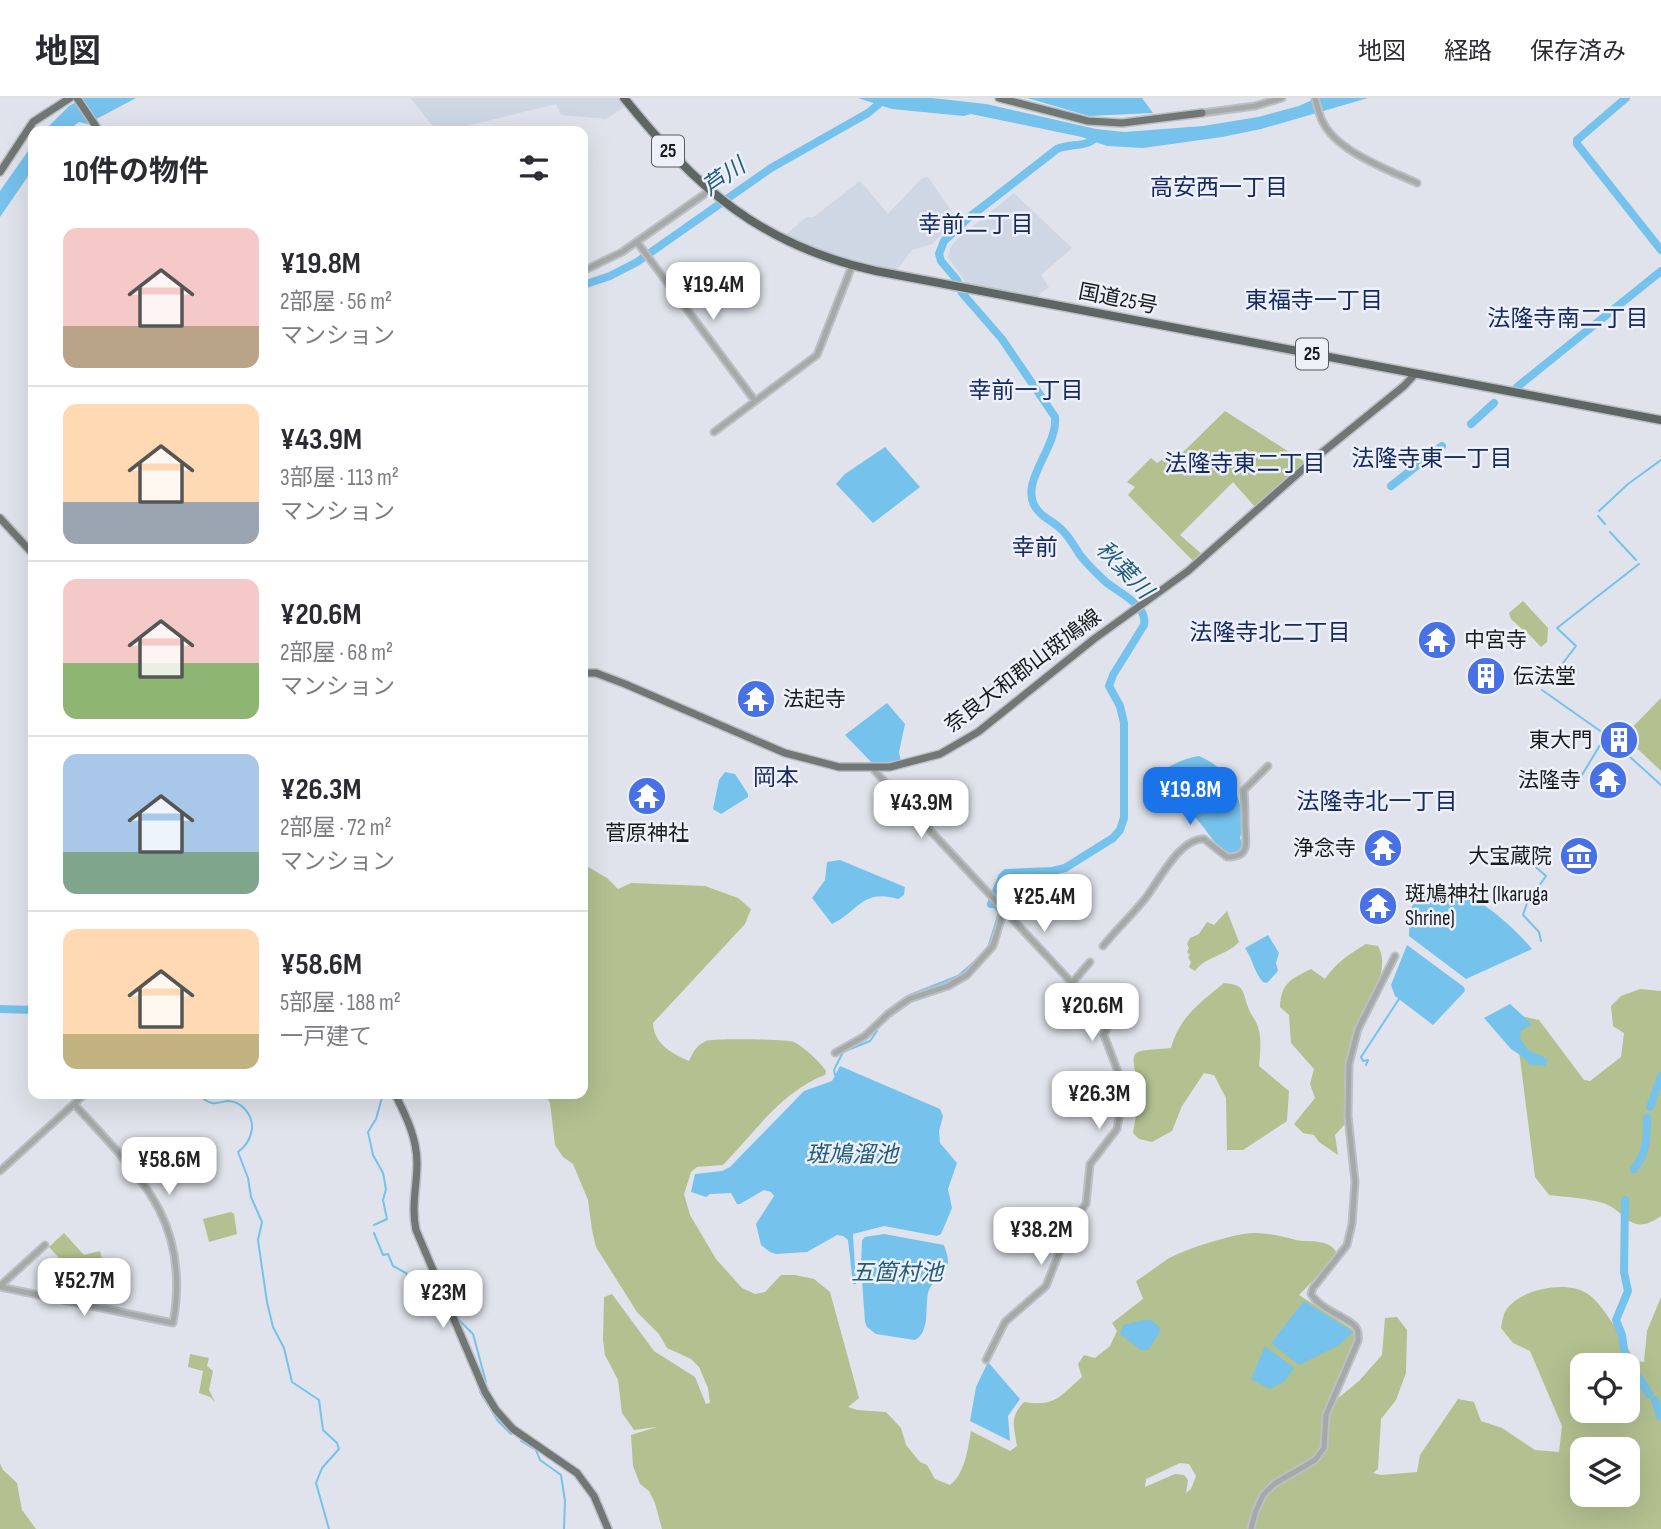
<!DOCTYPE html>
<html lang="ja">
<head>
<meta charset="utf-8">
<style>
  body { margin:0; font-family:"Sofia Sans Condensed","Noto Sans JP",sans-serif; background:#f2f2f3; color:#2b2b33; height:100vh; display:flex; flex-direction:column; font-size:26px; white-space:nowrap }
  * { box-sizing:border-box; margin:0 }
  p { font-size:23px; color:#7c7c81 }
  .icon { flex:none; width:38px; height:38px; fill:none; stroke:currentColor; stroke-width:2; stroke-linecap:round; stroke-linejoin:round }
  .map { position:relative; flex:1; overflow:hidden }
  .details { position:absolute; left:28px; top:28px; width:560px; height:973px; display:flex; flex-direction:column; background:#fff; border-radius:14px; box-shadow:0 7px 28px #0002 }
  .details>* { flex:none }
  .controls { position:absolute; left:1570px; top:1255px; display:grid; gap:14px }
  .controls a { display:grid; place-items:center; width:70px; height:70px; border-radius:14px; background:#fff; box-shadow:0 7px 28px #0002; font-size:35px }
  .price { position:absolute; translate:-50% -60px; padding:0 16px; border-radius:14px; background:#fff; color:#222; font-size:23px; line-height:46px; filter:drop-shadow(0 2px 4px #0008) }
  .price::after { content:''; position:absolute; left:50%; top:42px; width:21px; height:16px; margin-left:-10px; background:inherit; clip-path:polygon(0 0,100% 0,50% 100%) }
  .price.active { background:#1a73e8; color:#fff }
  ul { padding:0; list-style:none }
  li { display:flex; align-items:center; gap:21px; height:175px; padding:0 35px }
  li+li { border-top:2px solid #e1e1e2 }
  li span { display:grid; place-items:center; flex:none; width:196px; height:140px; border-radius:14px; color:#555 }
  li>.icon { margin-inline-start:auto }
  span .icon { width:84px; height:84px; fill:#fffc; stroke-width:1 }
  li b { font-size:30px }
  h2 { display:flex; justify-content:space-between; align-items:center; height:84px; padding:0 35px; font-size:30px }
  header { display:flex; align-items:center; gap:42px; box-sizing:border-box; height:98px; padding:0 35px; background:#fff; border-bottom:2px solid #e1e1e2 }
  header strong { font-size:33px }
  nav { display:flex; gap:38px; margin-inline-start:auto; font-size:24px }
  .map>svg:first-child { display:block }
  .built { fill:#cfd6e4 }
  .green { fill:#b3c090; fill-rule:evenodd }
  .water { fill:#75c2ec }
  .lines { fill:none; stroke-linecap:round; stroke-linejoin:round }
  .stream { stroke:#75c2ec; stroke-width:2 }
  .river { stroke:#75c2ec; stroke-width:8 }
  .minor-casing { stroke:#bcbfc6; stroke-width:9 }
  .major-casing { stroke:#bcbfc6; stroke-width:10 }
  .highway-casing { stroke:#bcbfc6; stroke-width:11 }
  .minor { stroke:#a5a9a7; stroke-width:5 }
  .major { stroke:#717775; stroke-width:7 }
  .highway { stroke:#5e6663; stroke-width:8 }
  .labels { text-anchor:middle; dominant-baseline:central; stroke-width:5; stroke-linejoin:round; paint-order:stroke }
  .shield { fill:#edf0f8; stroke:#595a5e; stroke-width:2 }
  .shield-label { font-size:19px; font-weight:bold; fill:#191a1c }
  .street-label { font-size:21px; fill:#191a1c; stroke:#edf0f8 }
  .poi-label { font-size:21px; fill:#191a1c; stroke:#edf0f8; text-anchor:start }
  .water-label { font-size:23px; font-style:italic; fill:#225d79; stroke:#edf0f8 }
  .neighbourhood-label { font-size:23px; fill:#172a60; stroke:#edf0f8 }
</style>
</head>
<body>
<header>
<strong>地図</strong>
<nav><a>地図</a><a>経路</a><a>保存済み</a></nav>
</header>
<div class="map">
<svg width="1661" height="1431" viewBox="0 0 1661 1431">
  <rect width="100%" height="100%" fill="#e0e3eb"/>
  <g class="built">
    <path d="M410,0H620L626,8L606,21L561,17L556,6L446,33H437Z"/>
    <path d="M928,79L957,121L932,146L912,152L896,173L845,162L785,137L807,119H814L860,83L888,116L922,80Z"/>
    <path d="M1014,95L1072,150L1041,177L1049,189L1035,200L966,185L948,159L950,150L956,142Z"/>
  </g>
  <g class="green">
    <path d="M1225,313L1305,364L1255,409L1233,384L1180,437L1203,457L1194,464L1128,397L1135,389L1127,384L1151,360L1157,365L1166,359L1172,365Z"/>
    <path d="M1523,503L1548,530L1547,544L1541,549L1524,531L1523,532L1511,521L1509,515Z"/>
    <path d="M1661,600V673L1624,638Z"/>
    <path d="M583,766L607,780L618,791L631,785L705,788L738,800L751,811L745,826L653,925C654,946 671,955 689,963C693,954 697,947 706,943C711,940 788,941 794,944C804,949 819,963 826,973L825,977C782,993 754,1035 723,1067L697,1069L691,1074L684,1096L690,1117L716,1161L742,1190L755,1196L765,1194L781,1177H795L814,1181L830,1194L859,1300L848,1309L857,1312L886,1314L901,1330L906,1347L920,1364L927,1367L935,1381L950,1387C965,1376 968,1350 971,1333L1010,1353L1017,1348C1014,1327 1009,1320 1024,1304C1056,1309 1060,1298 1082,1279L1078,1266L1084,1257L1095,1260L1110,1248L1117,1233L1112,1225L1143,1201L1136,1183C1146,1177 1156,1169 1166,1162C1182,1152 1235,1135 1253,1135C1268,1135 1282,1138 1296,1142C1310,1145 1330,1139 1338,1157L1299,1197L1358,1235L1363,1240L1337,1301L1359,1283L1382,1257L1385,1220L1397,1219L1407,1232L1406,1275L1396,1302L1381,1321L1378,1371L1373,1375L1381,1377L1417,1374L1420,1357L1458,1301L1474,1304L1481,1323L1502,1330L1535,1352L1559,1354L1562,1328L1530,1253L1513,1245L1501,1230C1502,1225 1503,1218 1505,1214C1517,1191 1568,1181 1588,1196C1605,1208 1624,1245 1636,1263L1644,1264L1647,1233L1661,1199V1431H662L655,1405L649,1393L640,1386L633,1368L631,1337L657,1329L634,1332L622,1315L618,1282L605,1257L603,1242L604,1199L612,1196L654,1253L695,1279L706,1306L710,1305L708,1290L699,1269L691,1261L667,1250L659,1236L637,1214L596,1149L592,1132L588,1102L573,1066L563,1059L555,1047L550,1005L545,996H583ZM1582,1267H1628V1312H1582ZM1582,1351H1628V1396H1582ZM1180,1365L1189,1366L1196,1378L1191,1391L1186,1395L1188,1382L1184,1377L1175,1376L1145,1389L1146,1381Z"/>
    <path d="M1227,813L1239,844C1226,858 1206,858 1195,873L1189,869L1191,864L1188,859L1190,857L1187,854L1189,850L1187,846L1190,840L1199,836L1207,824L1214,827Z"/>
    <path d="M1366,846L1378,848C1395,876 1354,932 1348,960C1343,981 1345,1005 1345,1026L1335,1037L1338,1057L1319,1044L1314,1037L1303,1035L1294,1026L1315,1000L1310,986L1314,971L1291,945L1289,917L1280,909C1281,885 1291,881 1311,871L1325,881C1336,865 1349,856 1366,846Z"/>
    <path d="M1224,885C1245,887 1242,892 1248,909C1250,916 1256,922 1258,929C1262,941 1260,955 1259,968L1289,993L1287,1023L1243,1052H1227L1226,1000L1214,977L1204,975L1182,1008L1172,1033L1152,1044L1139,1041L1133,1035C1135,1021 1140,1004 1138,990C1131,949 1127,954 1171,950C1180,918 1200,905 1224,885Z"/>
    <path d="M1640,891L1661,893V1118C1630,1140 1627,1113 1603,1105C1586,1100 1566,1099 1549,1097L1535,1079L1516,929L1520,918L1539,922L1584,982L1590,983L1621,959L1624,935L1613,928L1611,908L1621,898Z"/>
    <path d="M231,1114L234,1116L237,1136L209,1144L203,1121Z"/>
    <path d="M64,1135L84,1157L100,1153L105,1172L100,1174L99,1205L74,1199L77,1180L49,1149Z"/>
    <path d="M190,1256L209,1260L207,1268L213,1273L209,1292L215,1304L210,1299L199,1295L203,1273L188,1269Z"/>
    <path d="M0,1365L3,1372L17,1385L22,1412L36,1431H0Z"/>
  </g>
  <g class="water">
    <path d="M83,0H136L87,26L79,24L67,33H44L69,8Z"/>
    <path d="M858,0H932L986,6L1096,31L1124,34L1203,28L1258,19L1299,8L1316,0H1368L1261,31L1222,39L1143,50L1107,48L1082,39L971,16L964,18L892,11Z"/>
    <path d="M1027,0H1142L1153,15L1089,18Z"/>
    <path d="M33,46V71L0,119V93Z"/>
    <path d="M885,349L920,389L873,425L836,386L845,376Z"/>
    <path d="M887,605L905,626L899,654L901,664L873,666L845,637Z"/>
    <path d="M1199,658C1233,672 1247,706 1240,741L1244,745L1238,755H1224C1213,744 1205,729 1193,717C1182,706 1140,689 1164,672C1174,665 1187,660 1199,658Z"/>
    <path d="M725,674L735,676L748,696V699L721,716L713,711L719,682Z"/>
    <path d="M840,762L905,789L904,797L898,801C862,790 858,814 832,826L812,800L825,782L827,764Z"/>
    <path d="M1438,786C1471,791 1511,826 1532,851L1466,881L1409,838L1410,814L1419,789Z"/>
    <path d="M1268,837L1279,855L1276,865L1278,873L1267,885L1263,884C1254,874 1253,862 1245,850Z"/>
    <path d="M1407,847L1464,889L1465,893L1433,927L1395,898L1391,887Z"/>
    <path d="M1510,906L1532,926L1521,933L1520,940L1528,952L1548,961L1545,968L1529,966L1523,959L1511,951L1484,920Z"/>
    <path d="M840,968L940,1011L943,1018L939,1033L940,1045L957,1065L948,1091L952,1110L941,1136L937,1138L884,1128L853,1136L856,1186H853L848,1142L843,1138L837,1137L807,1154L776,1156L770,1154L761,1147L756,1126L774,1098L771,1094L764,1092L740,1106H737L731,1095L710,1096L706,1099L691,1094L695,1076L722,1073L730,1069L804,993L832,983Z"/>
    <path d="M884,1136L944,1147C946,1154 950,1162 947,1169C944,1181 931,1182 928,1195C925,1210 930,1234 915,1242L876,1236L867,1229L865,1224L861,1168L862,1142L865,1139Z"/>
    <path d="M1304,1203L1353,1234L1339,1247L1299,1267L1271,1245Z"/>
    <path d="M1143,1222H1151L1160,1230L1159,1236L1148,1252H1141L1120,1236L1123,1227Z"/>
    <path d="M1265,1248L1294,1270L1285,1283L1270,1291L1251,1281Z"/>
    <path d="M988,1264L1020,1301L1008,1318L1010,1343L970,1323L976,1289Z"/>
  </g>
  <g class="lines">
    <g class="stream">
      <path d="M1599,413L1628,386L1661,362"/>
      <path d="M1598,418L1605,426"/>
      <path d="M1610,434L1636,462"/>
      <path d="M1563,565L1576,548L1557,530L1639,466"/>
      <path d="M1542,592L1606,637L1573,692"/>
      <path d="M1607,638L1661,687"/>
      <path d="M1529,763L1546,778L1527,805L1523,817L1539,834L1541,843"/>
      <path d="M988,850L999,814L991,806"/>
      <path d="M885,914L910,897L958,878L982,857"/>
      <path d="M1366,967L1368,962L1363,963L1361,959L1399,901"/>
      <path d="M835,977L834,972L843,954L870,943L877,933"/>
      <path d="M198,996C202,1000 206,1004 212,1005C218,1006 223,1003 229,1003C242,1004 253,1017 252,1031C250,1042 246,1048 238,1054L248,1080L251,1099L262,1124L258,1142L267,1204L273,1229L284,1250L292,1284L319,1302L323,1332L337,1345L339,1351L322,1370L316,1385L329,1431"/>
      <path d="M374,1127L387,1121L383,1102L386,1091L383,1075L373,1057L368,1034L376,1021L383,996"/>
      <path d="M374,1135L383,1157L388,1156L393,1168L406,1175L413,1193C427,1198 437,1210 445,1212"/>
      <path d="M457,1220L473,1236L486,1284"/>
      <path d="M480,1294L498,1323L511,1336"/>
      <path d="M521,1343L536,1352L540,1362L561,1377L565,1403L564,1431"/>
    </g>
    <g class="river">
      <path d="M1626,0L1577,42V46L1661,152"/>
      <path d="M583,187L610,178L637,164L771,70L868,15L886,0"/>
      <path d="M1517,289L1661,173"/>
      <path d="M1471,326L1494,305"/>
      <path d="M1391,388L1442,348"/>
      <path d="M991,806L1002,779L1006,775L1052,773L1065,770L1113,740L1120,732L1124,720V625L1120,608L1109,588L1113,577L1144,527C1148,508 1120,495 1107,485C1097,476 1088,467 1080,457C1074,448 1069,438 1061,431C1053,423 1042,420 1036,410C1018,384 1058,350 1055,319L1002,241L962,195L957,182L941,163L939,156L944,143L967,121L1057,51C1070,45 1087,50 1096,39"/>
      <path d="M0,911L33,912"/>
      <path d="M1650,1009L1661,978"/>
      <path d="M1634,1071C1647,1054 1647,1041 1647,1020"/>
      <path d="M1625,1102L1624,1174L1628,1193L1616,1222L1622,1237L1625,1258L1649,1296"/>
      <path d="M1655,1302L1660,1318"/>
    </g>
    <g class="minor-casing">
      <g id="minor">
        <path d="M1315,0C1318,9 1319,19 1324,26C1339,54 1389,72 1417,85"/>
        <path d="M1202,15L1255,8L1282,0"/>
        <path d="M637,144L755,303"/>
        <path d="M583,173L622,154L709,93"/>
        <path d="M714,334L817,257L852,168"/>
        <path d="M873,671L1072,885L1090,864"/>
        <path d="M1103,848C1116,832 1131,818 1144,802C1158,785 1179,740 1204,741L1227,759C1252,759 1245,743 1245,726C1245,715 1245,704 1244,692L1268,668"/>
        <path d="M835,955L865,938L888,916L909,901L948,888L967,877L993,848L1004,812"/>
        <path d="M0,1073L85,996"/>
        <path d="M0,1188L45,1147"/>
        <path d="M0,1189L173,1225C192,1122 137,1075 74,1006"/>
        <path d="M986,1262L1005,1224L1046,1188L1071,1125L1086,1106L1090,1066L1117,1031L1119,1019L1118,974L1104,937L1116,911V892"/>
        <path d="M1251,1431L1255,1415L1263,1397L1274,1386L1315,1362L1324,1350L1326,1317L1358,1243C1358,1239 1359,1235 1357,1231C1354,1222 1320,1212 1311,1196L1313,1190L1347,1147L1352,1126L1355,1084L1348,1018L1349,966L1358,931L1395,858"/>
      </g>
    </g>
    <g class="major-casing">
      <g id="major">
        <path d="M77,0L99,33"/>
        <path d="M999,0L1088,23L1122,25L1202,15"/>
        <path d="M0,74L33,24L70,0"/>
        <path d="M0,420L33,456"/>
        <path d="M583,575H596L625,586L785,655L839,669H890L940,656L978,634L1094,541L1188,473L1319,357L1404,288L1415,276"/>
        <path d="M395,996C406,1018 417,1040 417,1065C417,1088 411,1108 416,1132L485,1294L496,1312L513,1331L577,1375L594,1398L608,1431"/>
      </g>
    </g>
    <g class="highway-casing">
      <path id="highway" d="M624,0C697,90 759,147 876,173L1661,322"/>
    </g>
    <use href="#minor" class="minor"/>
    <use href="#major" class="major"/>
    <use href="#highway" class="highway"/>
  </g>
  <defs>
    <g id="temple-disc" transform="scale(2.0125)"><circle r="9.5" fill="#4771e4" stroke="#edf0f8"/><path d="M0-6L5-2H3V0L6.5 2.5H4V6H1.5V3h-3V6H-4V2.5H-6.5L-3 0V-2H-5Z" fill="#fff"/></g>
    <g id="building-disc" transform="scale(2.0125)"><circle r="9.5" fill="#4771e4" stroke="#edf0f8"/><path d="M-4-6H4V6H1V3H-1V6H-4ZM-2.5-4.3h1.7v1.8h-1.7ZM.8-4.3h1.7v1.8H.8ZM-2.5-1h1.7V.8h-1.7ZM.8-1h1.7V.8H.8Z" fill="#fff"/></g>
    <g id="museum-disc" transform="scale(2.0125)"><circle r="9.5" fill="#4771e4" stroke="#edf0f8"/><path d="M0-6L6-3V-2H-6V-3ZM-5-1h2V3h-2ZM-1-1h2V3h-2ZM3-1h2V3H3ZM-6 4H6V6H-6Z" fill="#fff"/></g>
  </defs>
  <g fill-rule="evenodd">
    <use href="#temple-disc" x="1437" y="542"/>
    <use href="#building-disc" x="1486" y="578"/>
    <use href="#temple-disc" x="756" y="601"/>
    <use href="#building-disc" x="1619" y="642"/>
    <use href="#temple-disc" x="1608" y="682"/>
    <use href="#temple-disc" x="647" y="698"/>
    <use href="#temple-disc" x="1383" y="750"/>
    <use href="#museum-disc" x="1579" y="758"/>
    <use href="#temple-disc" x="1378" y="808"/>
  </g>
  <g class="labels">
    <g class="shield">
      <rect x="652" y="37.5" width="32" height="31" rx="5"/>
      <rect x="1296" y="240.5" width="32" height="31" rx="5"/>
    </g>
    <g class="shield-label">
      <text x="668" y="53">25</text>
      <text x="1312" y="256">25</text>
    </g>
    <g class="street-label">
      <text transform="translate(1118 201) rotate(11)">国道25号</text>
      <text transform="translate(1023 573) rotate(-37)">奈良大和郡山斑鳩線</text>
    </g>
    <g class="poi-label">
      <text x="1464" y="542">中宮寺</text>
      <text x="1513" y="578">伝法堂</text>
      <text x="783" y="601">法起寺</text>
      <text x="1592" y="642" text-anchor="end">東大門</text>
      <text x="1581" y="682" text-anchor="end">法隆寺</text>
      <text x="647" y="735" text-anchor="middle">菅原神社</text>
      <text x="1356" y="750" text-anchor="end">浄念寺</text>
      <text x="1552" y="758" text-anchor="end">大宝蔵院</text>
      <text x="1405" y="796">斑鳩神社 (Ikaruga<tspan x="1405" dy="24">Shrine)</tspan></text>
    </g>
    <g class="water-label">
      <text transform="translate(724 79) rotate(-35)">芦川</text>
      <text transform="translate(1124 472) rotate(46)">秋葉川</text>
      <text x="852" y="1057">斑鳩溜池</text>
      <text x="897" y="1175">五箇村池</text>
    </g>
    <g class="neighbourhood-label">
      <text x="1219" y="90">高安西一丁目</text>
      <text x="976" y="127">幸前二丁目</text>
      <text x="1314" y="203">東福寺一丁目</text>
      <text x="1568" y="221">法隆寺南二丁目</text>
      <text x="1026" y="293">幸前一丁目</text>
      <text x="1432" y="361">法隆寺東一丁目</text>
      <text x="1245" y="366">法隆寺東二丁目</text>
      <text x="1035" y="450">幸前</text>
      <text x="1270" y="535">法隆寺北二丁目</text>
      <text x="776" y="680">岡本</text>
      <text x="1377" y="704">法隆寺北一丁目</text>
    </g>
  </g>
</svg>
<div class="controls">
<a><svg class="icon" aria-label="locate" viewBox="0 0 24 24"><circle cx="12" cy="12" r="6"/><path d="M12 2v4M12 18v4M2 12h4M18 12h4"/></svg></a>
<a><svg class="icon" aria-label="layers" viewBox="0 0 24 24"><path d="M12 4l9 5-9 5-9-5zM3 14l9 5 9-5"/></svg></a>
</div>
<b class="price" style="left:713px;top:224px">¥19.4M</b>
<b class="price active" style="left:1190px;top:729px">¥19.8M</b>
<b class="price" style="left:921px;top:742px">¥43.9M</b>
<b class="price" style="left:1044px;top:836px">¥25.4M</b>
<b class="price" style="left:1092px;top:945px">¥20.6M</b>
<b class="price" style="left:1099px;top:1033px">¥26.3M</b>
<b class="price" style="left:169px;top:1099px">¥58.6M</b>
<b class="price" style="left:1041px;top:1169px">¥38.2M</b>
<b class="price" style="left:84px;top:1220px">¥52.7M</b>
<b class="price" style="left:443px;top:1232px">¥23M</b>
<section class="details">
<h2>10件の物件<svg class="icon" aria-label="filters" viewBox="0 0 24 24"><path d="M4 7h16M4 17h16"/><circle cx="9" cy="7" r="2"/><circle cx="15" cy="17" r="2"/></svg></h2>
<ul>
<li><span style="background:linear-gradient(#f6c9c9 70%,#b9a48a 0)"><svg class="icon" aria-label="home" viewBox="0 0 24 24"><path d="M3 11l9-7 9 7M6 9v11h12V9"/></svg></span><div><b>¥19.8M</b><p>2部屋 · 56 m²</p><p>マンション</p></div></li>
<li><span style="background:linear-gradient(#ffd9b3 70%,#9aa5b1 0)"><svg class="icon" aria-label="home" viewBox="0 0 24 24"><path d="M3 11l9-7 9 7M6 9v11h12V9"/></svg></span><div><b>¥43.9M</b><p>3部屋 · 113 m²</p><p>マンション</p></div></li>
<li><span style="background:linear-gradient(#f6c9c9 60%,#8fb573 0)"><svg class="icon" aria-label="home" viewBox="0 0 24 24"><path d="M3 11l9-7 9 7M6 9v11h12V9"/></svg></span><div><b>¥20.6M</b><p>2部屋 · 68 m²</p><p>マンション</p></div></li>
<li><span style="background:linear-gradient(#a9c7e8 70%,#7fa58c 0)"><svg class="icon" aria-label="home" viewBox="0 0 24 24"><path d="M3 11l9-7 9 7M6 9v11h12V9"/></svg></span><div><b>¥26.3M</b><p>2部屋 · 72 m²</p><p>マンション</p></div></li>
<li><span style="background:linear-gradient(#ffd9b3 75%,#c2b280 0)"><svg class="icon" aria-label="home" viewBox="0 0 24 24"><path d="M3 11l9-7 9 7M6 9v11h12V9"/></svg></span><div><b>¥58.6M</b><p>5部屋 · 188 m²</p><p>一戸建て</p></div></li>
</ul>
</section>
</div>
</body>
</html>
